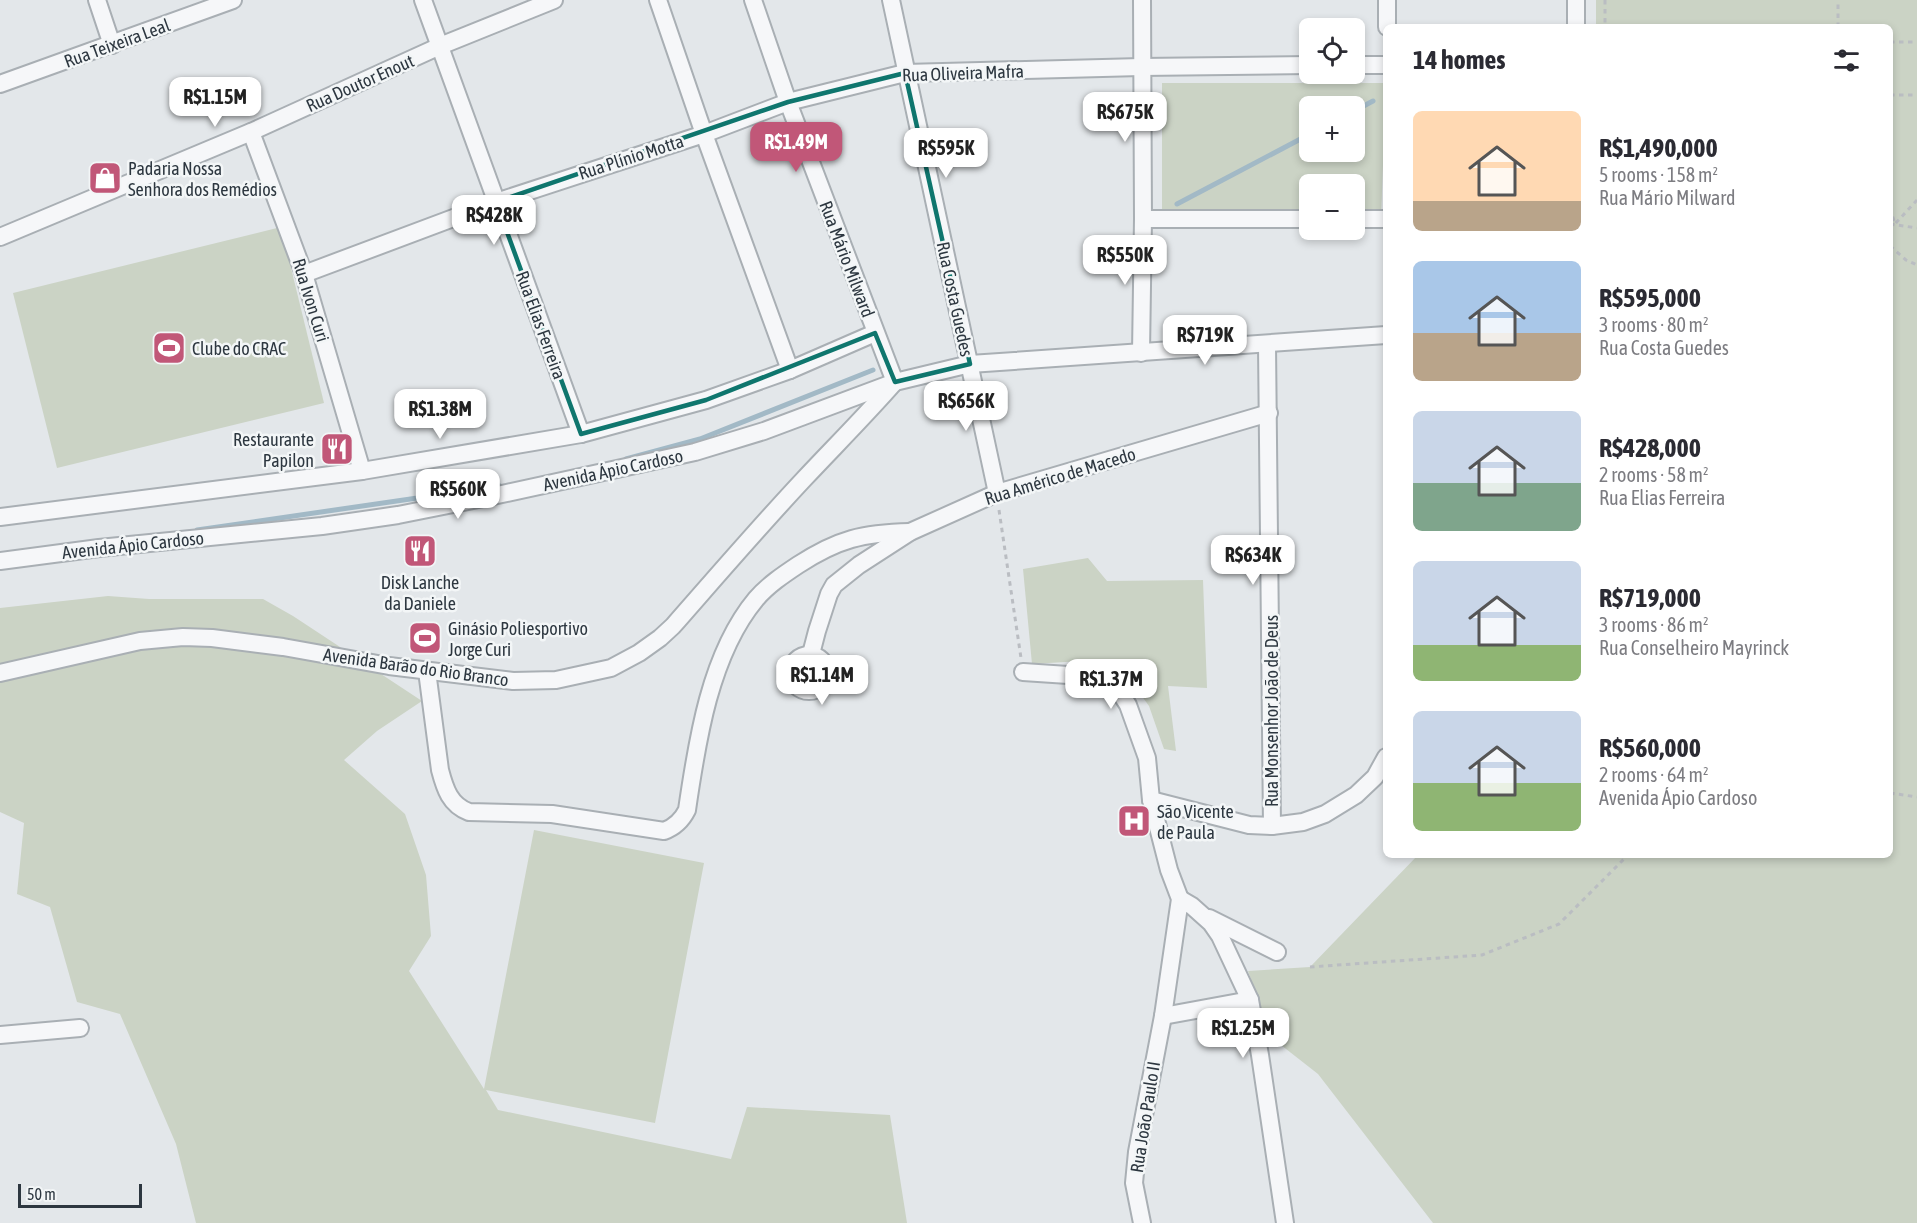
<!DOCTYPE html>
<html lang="en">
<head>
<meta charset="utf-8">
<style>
  body { margin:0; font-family:"Asap Condensed",sans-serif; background:#f7f7f7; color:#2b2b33; height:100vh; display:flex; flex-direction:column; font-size:22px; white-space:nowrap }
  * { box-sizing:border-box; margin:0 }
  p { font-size:20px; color:#7c7c81 }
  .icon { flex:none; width:33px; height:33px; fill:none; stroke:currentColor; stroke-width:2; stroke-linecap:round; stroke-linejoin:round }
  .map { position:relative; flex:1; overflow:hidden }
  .drawer { position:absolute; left:1383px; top:24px; width:510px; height:834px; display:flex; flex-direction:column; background:#fff; border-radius:9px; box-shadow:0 3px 9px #0003 }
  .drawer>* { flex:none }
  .tools { position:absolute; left:1299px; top:18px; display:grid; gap:12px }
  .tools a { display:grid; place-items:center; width:66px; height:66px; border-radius:9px; background:#fff; box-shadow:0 3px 9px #0003; font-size:30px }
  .scale { position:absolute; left:18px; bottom:15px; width:124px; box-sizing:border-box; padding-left:6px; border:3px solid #2d3740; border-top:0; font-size:16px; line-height:21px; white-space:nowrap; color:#2d3740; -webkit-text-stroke:4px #f3f6f7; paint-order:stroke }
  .price { position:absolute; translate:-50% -51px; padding:0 14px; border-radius:12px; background:#fff; color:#222; font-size:20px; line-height:39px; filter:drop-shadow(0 2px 3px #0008) }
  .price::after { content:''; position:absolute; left:50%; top:36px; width:18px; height:14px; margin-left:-9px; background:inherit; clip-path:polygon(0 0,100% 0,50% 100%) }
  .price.active { background:#c15778; color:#fff }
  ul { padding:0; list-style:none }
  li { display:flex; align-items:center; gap:18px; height:150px; padding:0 30px }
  li span { display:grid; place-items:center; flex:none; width:168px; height:120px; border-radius:9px; color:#555 }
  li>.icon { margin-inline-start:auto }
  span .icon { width:72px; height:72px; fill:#fffc; stroke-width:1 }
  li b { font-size:26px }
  h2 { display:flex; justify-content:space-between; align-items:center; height:72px; padding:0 30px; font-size:26px }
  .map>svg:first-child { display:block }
  .green { fill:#cbd3c5; fill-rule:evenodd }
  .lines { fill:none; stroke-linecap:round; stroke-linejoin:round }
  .stream { stroke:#a2b9c6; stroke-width:5 }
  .minor-casing { stroke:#a9afb4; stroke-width:20 }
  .path { stroke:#babdc2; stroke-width:3; stroke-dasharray:4.5 4.5; stroke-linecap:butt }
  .minor { stroke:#f6f7f9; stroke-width:16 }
  .marked { fill:none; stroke:#0f766e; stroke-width:4.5; stroke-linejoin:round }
  .labels { text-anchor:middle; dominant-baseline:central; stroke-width:5; stroke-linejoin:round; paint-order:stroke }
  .street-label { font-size:18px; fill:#2d3740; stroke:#f3f6f7 }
  .poi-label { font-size:18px; fill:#2d3740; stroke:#f3f6f7; text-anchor:start }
</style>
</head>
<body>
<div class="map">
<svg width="1917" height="1223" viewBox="0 0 1917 1223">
  <rect width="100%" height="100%" fill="#e3e7ea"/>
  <g class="green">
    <path d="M1596,0H1917V1223H1433L1318,1074L1272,1038L1248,971L1310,967L1418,855H1890V27H1596Z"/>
    <path d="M1162,83H1386L1381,219H1355L1354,184H1310L1309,219H1162ZM1310,106H1354V152H1310Z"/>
    <path d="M281,227L324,403L57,468L13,293Z"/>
    <path d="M1088,558L1107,581L1203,580L1207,688L1168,686L1176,751L1164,749L1149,706L1115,659L1032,664L1023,569Z"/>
    <path d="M108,596L149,599H263L293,616L422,701L377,731L344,760L405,814L426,875L431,936L409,971L484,1089L534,830L704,863L655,1123L486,1090L498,1110L731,1159L747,1107L890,1115L907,1223H196L176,1144L120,1014L77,1002L50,907L17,894L24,823L0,812V608Z"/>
    <circle cx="809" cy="673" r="15"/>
  </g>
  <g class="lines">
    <g class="stream">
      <path d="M1354,111L1373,101"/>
      <path d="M1177,204L1310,134"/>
      <path d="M626,459L700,439L873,370"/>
      <path d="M197,530L500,486"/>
    </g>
    <g class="minor-casing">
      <g id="minor">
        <path d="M97,0L112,45"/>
        <path d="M423,0L581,434"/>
        <path d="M658,0L704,134L790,370"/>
        <path d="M753,0L788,102L895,382"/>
        <path d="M891,0L997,493"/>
        <path d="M1387,0V27"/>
        <path d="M1576,0V27"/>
        <path d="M1354,65H1386"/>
        <path d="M0,84L233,0"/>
        <path d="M251,132L304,274L362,471"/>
        <path d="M1143,219H1310"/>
        <path d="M1354,219H1386"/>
        <path d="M0,237L251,132L440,46L554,0"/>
        <path d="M304,274L496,202L704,134L788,102L905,73L1141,67L1310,65"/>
        <path d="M1267,345L1272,826"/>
        <path d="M1141,353L1143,219L1142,0"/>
        <path d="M0,517L362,471L581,434L706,400L790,370L875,333"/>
        <path d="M0,561L99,548L322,526L398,515L493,496L695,452L764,431L895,382L970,364L1386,335"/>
        <path d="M811,654L817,631L829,594L834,585L859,565L910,532L997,493L1269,413"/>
        <circle cx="809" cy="673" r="18"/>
        <path d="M427,671L440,770C445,789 450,805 469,812L552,814L664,831C675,827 682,820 687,810C697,741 710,654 756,599C768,585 783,575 798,565C838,539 863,533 910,532"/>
        <path d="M1023,672L1098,677L1113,685L1119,691L1128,705L1147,758L1151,800L1169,870L1180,899L1163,1016L1137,1152L1134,1183L1142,1223"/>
        <path d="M0,673L140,641L183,637L212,638L283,647L389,666L513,681L556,680L611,668L639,653L660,638L673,626C716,577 759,527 804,479C834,447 865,416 894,383"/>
        <path d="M1151,800L1249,825L1272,826L1303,822L1325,814L1356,795L1375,777L1386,757"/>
        <path d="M1180,899L1192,906L1211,923L1220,936L1250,1000L1260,1055L1285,1223"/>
        <path d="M1209,918L1277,952"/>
        <path d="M1163,1016L1250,1000"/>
        <path d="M0,1035L80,1028"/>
      </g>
    </g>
    <g class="path">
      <path d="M1605,0V27"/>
      <path d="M1838,27V0"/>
      <path d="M1890,42H1917"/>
      <path d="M1890,95H1917"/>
      <path d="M1890,208L1895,224L1917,200"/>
      <path d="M1890,224L1917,228"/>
      <path d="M1890,246L1906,260L1917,265"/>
      <path d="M999,510L1021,658"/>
      <path d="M1890,793L1917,797"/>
      <path d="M1310,967L1482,955L1559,924L1628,855"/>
    </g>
    <use href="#minor" class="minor"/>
  </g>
  <path class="marked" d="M905,73L970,364L895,382L875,333L706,400L581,434L496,202L788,102Z"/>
  <defs>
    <g id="shop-square" transform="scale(1.725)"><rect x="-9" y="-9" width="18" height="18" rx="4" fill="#c15778" stroke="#f3f6f7"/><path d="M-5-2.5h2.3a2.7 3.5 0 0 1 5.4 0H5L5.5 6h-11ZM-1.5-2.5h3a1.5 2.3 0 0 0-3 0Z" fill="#fff"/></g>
    <g id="stadium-square" transform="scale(1.725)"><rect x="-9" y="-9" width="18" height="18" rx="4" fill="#c15778" stroke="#f3f6f7"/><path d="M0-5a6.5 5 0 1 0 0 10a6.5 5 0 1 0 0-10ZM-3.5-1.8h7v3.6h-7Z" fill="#fff"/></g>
    <g id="restaurant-square" transform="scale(1.725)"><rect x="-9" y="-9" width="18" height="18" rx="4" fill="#c15778" stroke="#f3f6f7"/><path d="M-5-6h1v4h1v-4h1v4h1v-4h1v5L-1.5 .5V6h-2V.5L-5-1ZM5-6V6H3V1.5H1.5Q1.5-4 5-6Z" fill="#fff"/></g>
    <g id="hospital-square" transform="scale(1.725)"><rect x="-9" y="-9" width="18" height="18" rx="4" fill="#c15778" stroke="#f3f6f7"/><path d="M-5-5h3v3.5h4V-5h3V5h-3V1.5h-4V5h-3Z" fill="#fff"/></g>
  </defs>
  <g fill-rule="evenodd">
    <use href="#shop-square" x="105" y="178"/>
    <use href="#stadium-square" x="169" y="348"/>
    <use href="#restaurant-square" x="337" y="449"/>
    <use href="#restaurant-square" x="420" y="551"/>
    <use href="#stadium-square" x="425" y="638"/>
    <use href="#hospital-square" x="1134" y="821"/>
  </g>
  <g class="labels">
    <g class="street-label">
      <text transform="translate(117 43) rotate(-20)">Rua Teixeira Leal</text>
      <text transform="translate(963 73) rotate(-2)">Rua Oliveira Mafra</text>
      <text transform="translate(360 83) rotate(-24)">Rua Doutor Enout</text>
      <text transform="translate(631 157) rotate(-18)">Rua Plínio Motta</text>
      <text transform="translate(847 259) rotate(69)">Rua Mário Milward</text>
      <text transform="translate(955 299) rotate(78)">Rua Costa Guedes</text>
      <text transform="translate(311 300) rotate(73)">Rua Ivon Curi</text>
      <text transform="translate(541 325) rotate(70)">Rua Elias Ferreira</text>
      <text transform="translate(613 470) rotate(-12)">Avenida Ápio Cardoso</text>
      <text transform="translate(1060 476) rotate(-17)">Rua Américo de Macedo</text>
      <text transform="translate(133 545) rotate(-6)">Avenida Ápio Cardoso</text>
      <text transform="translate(416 667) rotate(8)">Avenida Barão do Rio Branco</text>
      <text transform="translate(1271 711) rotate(-90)">Rua Monsenhor João de Deus</text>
      <text transform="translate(1145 1117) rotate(-81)">Rua João Paulo II</text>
    </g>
    <g class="poi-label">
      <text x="128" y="168">Padaria Nossa<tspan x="128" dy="21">Senhora dos Remédios</tspan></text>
      <text x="192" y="348">Clube do CRAC</text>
      <text x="314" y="439" text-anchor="end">Restaurante<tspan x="314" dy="21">Papilon</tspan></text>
      <text x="420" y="582" text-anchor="middle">Disk Lanche<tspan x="420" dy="21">da Daniele</tspan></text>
      <text x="448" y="628">Ginásio Poliesportivo<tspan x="448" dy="21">Jorge Curi</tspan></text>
      <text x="1157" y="811">São Vicente<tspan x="1157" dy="21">de Paula</tspan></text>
    </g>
  </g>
</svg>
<div class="tools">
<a><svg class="icon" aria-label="locate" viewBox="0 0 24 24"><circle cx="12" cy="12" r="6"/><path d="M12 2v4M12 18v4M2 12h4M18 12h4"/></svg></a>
<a>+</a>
<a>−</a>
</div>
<div class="scale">50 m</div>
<b class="price" style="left:215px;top:128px">R$1.15M</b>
<b class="price" style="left:1125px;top:143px">R$675K</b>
<b class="price active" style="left:796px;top:173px">R$1.49M</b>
<b class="price" style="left:946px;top:179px">R$595K</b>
<b class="price" style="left:494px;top:246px">R$428K</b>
<b class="price" style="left:1125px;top:286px">R$550K</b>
<b class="price" style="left:1205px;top:366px">R$719K</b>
<b class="price" style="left:966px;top:432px">R$656K</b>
<b class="price" style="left:440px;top:440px">R$1.38M</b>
<b class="price" style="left:458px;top:520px">R$560K</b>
<b class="price" style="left:1253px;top:586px">R$634K</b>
<b class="price" style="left:822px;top:706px">R$1.14M</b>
<b class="price" style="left:1111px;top:710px">R$1.37M</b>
<b class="price" style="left:1243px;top:1059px">R$1.25M</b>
<section class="drawer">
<h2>14 homes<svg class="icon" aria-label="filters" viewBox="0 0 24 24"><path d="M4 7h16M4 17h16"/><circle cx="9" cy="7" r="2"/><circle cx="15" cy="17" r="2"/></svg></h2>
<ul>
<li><span style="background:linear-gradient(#ffd9b3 75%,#b9a48a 0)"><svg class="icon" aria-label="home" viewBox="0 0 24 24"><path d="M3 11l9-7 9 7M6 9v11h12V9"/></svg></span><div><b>R$1,490,000</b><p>5 rooms · 158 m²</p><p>Rua Mário Milward</p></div></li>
<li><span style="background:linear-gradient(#a9c7e8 60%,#b9a48a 0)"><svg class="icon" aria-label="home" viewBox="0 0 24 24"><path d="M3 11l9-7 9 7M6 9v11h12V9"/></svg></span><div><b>R$595,000</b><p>3 rooms · 80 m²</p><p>Rua Costa Guedes</p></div></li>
<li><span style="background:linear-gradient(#c9d6e8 60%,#7fa58c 0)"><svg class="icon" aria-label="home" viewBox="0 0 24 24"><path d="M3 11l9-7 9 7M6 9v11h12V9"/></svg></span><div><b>R$428,000</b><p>2 rooms · 58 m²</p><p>Rua Elias Ferreira</p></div></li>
<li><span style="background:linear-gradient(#c9d6e8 70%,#8fb573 0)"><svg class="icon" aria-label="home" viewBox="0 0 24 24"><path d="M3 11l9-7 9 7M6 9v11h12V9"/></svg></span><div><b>R$719,000</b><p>3 rooms · 86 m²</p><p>Rua Conselheiro Mayrinck</p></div></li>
<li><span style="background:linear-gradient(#c9d6e8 60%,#8fb573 0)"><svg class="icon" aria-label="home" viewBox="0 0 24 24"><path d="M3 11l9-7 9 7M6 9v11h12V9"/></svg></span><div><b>R$560,000</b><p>2 rooms · 64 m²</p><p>Avenida Ápio Cardoso</p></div></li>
</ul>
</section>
</div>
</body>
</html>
